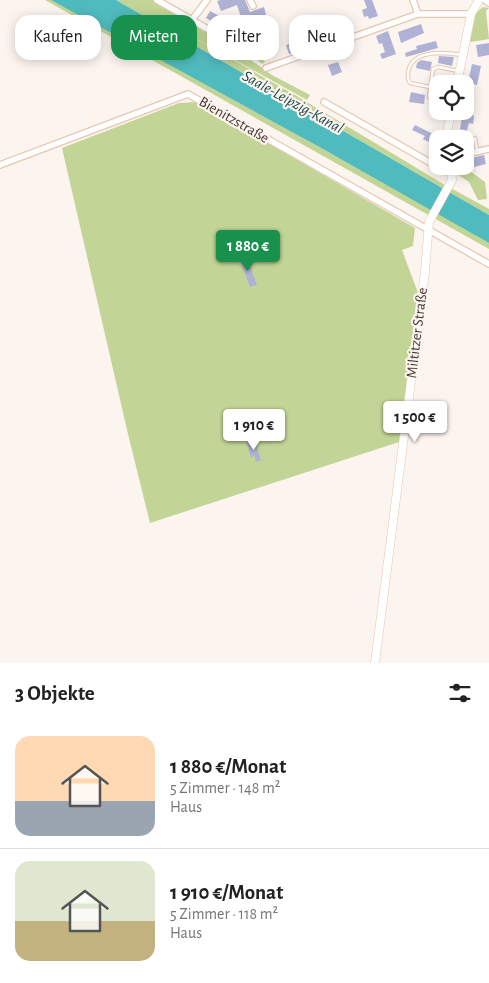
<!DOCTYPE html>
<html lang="de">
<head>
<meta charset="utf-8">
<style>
  body { margin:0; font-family:"Alegreya Sans",sans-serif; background:#f6f6f6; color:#222; height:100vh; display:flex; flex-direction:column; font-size:19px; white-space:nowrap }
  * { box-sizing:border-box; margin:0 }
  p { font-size:16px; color:#767676 }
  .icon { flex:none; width:28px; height:28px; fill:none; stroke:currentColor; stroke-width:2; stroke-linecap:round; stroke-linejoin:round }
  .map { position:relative; height:663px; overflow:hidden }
  .sheet { display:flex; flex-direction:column; background:#fff; flex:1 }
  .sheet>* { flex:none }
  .hud { position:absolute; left:15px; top:15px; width:460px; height:45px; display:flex; gap:10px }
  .fabs { position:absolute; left:429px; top:75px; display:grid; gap:10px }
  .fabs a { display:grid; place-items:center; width:45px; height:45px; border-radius:10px; background:#fff; box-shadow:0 2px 12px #0003; font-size:25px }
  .price { position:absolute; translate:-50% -42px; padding:0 11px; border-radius:5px; background:#fff; color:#222; font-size:16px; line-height:32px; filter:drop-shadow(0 1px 2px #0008) }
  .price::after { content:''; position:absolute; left:50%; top:30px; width:15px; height:11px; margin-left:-8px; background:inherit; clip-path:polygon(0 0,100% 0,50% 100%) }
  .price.selected { background:#18914c; color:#fff }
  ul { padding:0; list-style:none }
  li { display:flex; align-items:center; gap:15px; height:125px; padding:0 15px }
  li+li { border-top:1px solid #e0e0e0 }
  li span { display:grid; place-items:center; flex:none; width:140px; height:100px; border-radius:15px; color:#555 }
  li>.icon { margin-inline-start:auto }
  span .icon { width:60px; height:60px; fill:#fffc; stroke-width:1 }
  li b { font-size:21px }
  h2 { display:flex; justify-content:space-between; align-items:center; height:60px; padding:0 15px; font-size:21px }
  .tag { padding:0 18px; border-radius:15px; background:#fff; box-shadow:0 2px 12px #0003; font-size:18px; line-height:45px }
  .tag.selected { background:#18914c; color:#fff }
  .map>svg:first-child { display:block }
  .green { fill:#c3d596 }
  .water { fill:#50bbbe }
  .building { fill:#afb2d5 }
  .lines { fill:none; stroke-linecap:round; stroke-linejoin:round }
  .lane-casing { stroke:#e7c7af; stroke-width:4.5 }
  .street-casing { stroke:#e7c7af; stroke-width:8 }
  .secondary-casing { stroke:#e7c7af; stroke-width:9 }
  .lane { stroke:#fff; stroke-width:2.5 }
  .street { stroke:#fff; stroke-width:5.5 }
  .secondary { stroke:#fff; stroke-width:8 }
  .labels { text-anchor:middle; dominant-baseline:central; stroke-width:4.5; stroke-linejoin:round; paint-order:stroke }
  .street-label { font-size:15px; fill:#46392f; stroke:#fbf4ef }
  .water-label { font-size:16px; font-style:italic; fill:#184849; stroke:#fbf4ef }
</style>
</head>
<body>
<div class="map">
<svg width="489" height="663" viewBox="0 0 489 663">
  <rect width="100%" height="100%" fill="#fbf4ef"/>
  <g class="green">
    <path d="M45,0H51L74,11L440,214L489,243V249Z"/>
    <path d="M116,0H153L230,44L231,49H240L242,46L260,56L265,62L262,64L247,51L243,52L245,56L272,75L310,95L307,100L170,24L295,95L445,185L489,209V215Z"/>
    <path d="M483,7L489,8L486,11L489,39L471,42L470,41L476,13Z"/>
    <path d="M197,102L415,228L413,246L402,250L418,293L399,442L150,523L128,434L62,148L179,103Z"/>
    <path d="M454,166H463L485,182L487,199L478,200L469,182L457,174Z"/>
  </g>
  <path class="water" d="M51,0H116L489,215V243L323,149Z"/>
  <g class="building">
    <path d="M221,0H245L250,12L264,7L266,15L254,19L255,22L244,26L237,5L221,11L217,1Z"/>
    <path d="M364,0H372L378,16L369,19L368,16L364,17L362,10L367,8Z"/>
    <path d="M210,11L247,31L243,40L206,18Z"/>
    <path d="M317,18L320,26H317L322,43L314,45L313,41L299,45L300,50L289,54L286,45L311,36L307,21Z"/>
    <path d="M421,24L424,33L401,43L398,32Z"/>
    <path d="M388,31L396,54L382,59L380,54L385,52L382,43L379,44L376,36Z"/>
    <path d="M436,41L438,48L406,57L405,53L417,49L416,46Z"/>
    <path d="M489,43V55L478,57L476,45Z"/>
    <path d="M439,56L454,57L452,66L438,63Z"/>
    <path d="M421,60L432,62L430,71L416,68L417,63Z"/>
    <path d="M338,62L342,72L332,76L328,65Z"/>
    <path d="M472,64L481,66L477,85L468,83Z"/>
    <path d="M411,92L425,95L424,104L409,102Z"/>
    <path d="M463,112L473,114L474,118L473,124L469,123L467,130L471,148L465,150V130L460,129Z"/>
    <path d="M415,125L437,136L433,144L423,139L425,136L412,130Z"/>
    <path d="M484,155L486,164L474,167L472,158Z"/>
    <path d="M247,258L257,285L250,287L240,260Z"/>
    <path d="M255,441L261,460L256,462L255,456L251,457L247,443Z"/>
  </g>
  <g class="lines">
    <g class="lane-casing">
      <g id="lane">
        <path d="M430,87L410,83C407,79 408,77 408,72C412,49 444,52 462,55"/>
        <path d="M438,102L432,101L429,97L433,69L438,67L459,71"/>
        <path d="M475,138L477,150"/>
      </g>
    </g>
    <g class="street-casing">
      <g id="street">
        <path d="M157,0L239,47"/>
        <path d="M250,0L253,6"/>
        <path d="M413,0L418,14"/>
        <path d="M485,0L489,3"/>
        <path d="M192,20L207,0"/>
        <path d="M266,68L418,14H471"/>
        <path d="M324,102L445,171L452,172"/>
        <path d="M471,153L489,149"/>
        <path d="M0,165L188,94L489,264"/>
      </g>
    </g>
    <g class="secondary-casing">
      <g id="secondary">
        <path d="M457,84L471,14L479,0"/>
        <path d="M446,139L451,111"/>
        <path d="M375,663L425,272L429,222L452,180L451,166"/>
      </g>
    </g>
    <use href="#lane" class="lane"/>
    <use href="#street" class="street"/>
    <use href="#secondary" class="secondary"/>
  </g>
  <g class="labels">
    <g class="street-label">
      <text transform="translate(234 120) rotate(30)">Bienitzstraße</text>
      <text transform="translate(417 333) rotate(-83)">Miltitzer Straße</text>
    </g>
    <g class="water-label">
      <text transform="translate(293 102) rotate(29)">Saale-Leipzig-Kanal</text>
    </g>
  </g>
</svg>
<div class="fabs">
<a><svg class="icon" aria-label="locate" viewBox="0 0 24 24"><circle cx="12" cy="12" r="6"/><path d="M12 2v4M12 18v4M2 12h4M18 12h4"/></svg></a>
<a><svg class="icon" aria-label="layers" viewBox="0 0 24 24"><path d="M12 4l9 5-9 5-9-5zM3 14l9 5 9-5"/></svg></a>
</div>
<b class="price selected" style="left:248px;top:272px">1 880 €</b>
<b class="price" style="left:415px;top:443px">1 500 €</b>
<b class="price" style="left:254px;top:451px">1 910 €</b>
<div class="hud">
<a class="tag">Kaufen</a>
<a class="tag selected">Mieten</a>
<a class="tag">Filter</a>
<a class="tag">Neu</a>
</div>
</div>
<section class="sheet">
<h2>3 Objekte<svg class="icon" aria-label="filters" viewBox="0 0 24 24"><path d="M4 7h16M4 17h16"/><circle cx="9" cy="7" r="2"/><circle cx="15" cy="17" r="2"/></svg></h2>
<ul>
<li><span style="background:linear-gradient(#ffd9b3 65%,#9aa5b1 0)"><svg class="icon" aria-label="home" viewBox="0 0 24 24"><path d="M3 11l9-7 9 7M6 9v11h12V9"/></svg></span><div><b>1 880 €/Monat</b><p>5 Zimmer · 148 m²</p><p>Haus</p></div></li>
<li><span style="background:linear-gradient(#dfe7d0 60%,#c2b280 0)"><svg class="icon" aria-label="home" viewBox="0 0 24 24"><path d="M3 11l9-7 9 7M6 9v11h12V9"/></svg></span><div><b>1 910 €/Monat</b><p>5 Zimmer · 118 m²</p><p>Haus</p></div></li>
</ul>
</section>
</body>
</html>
